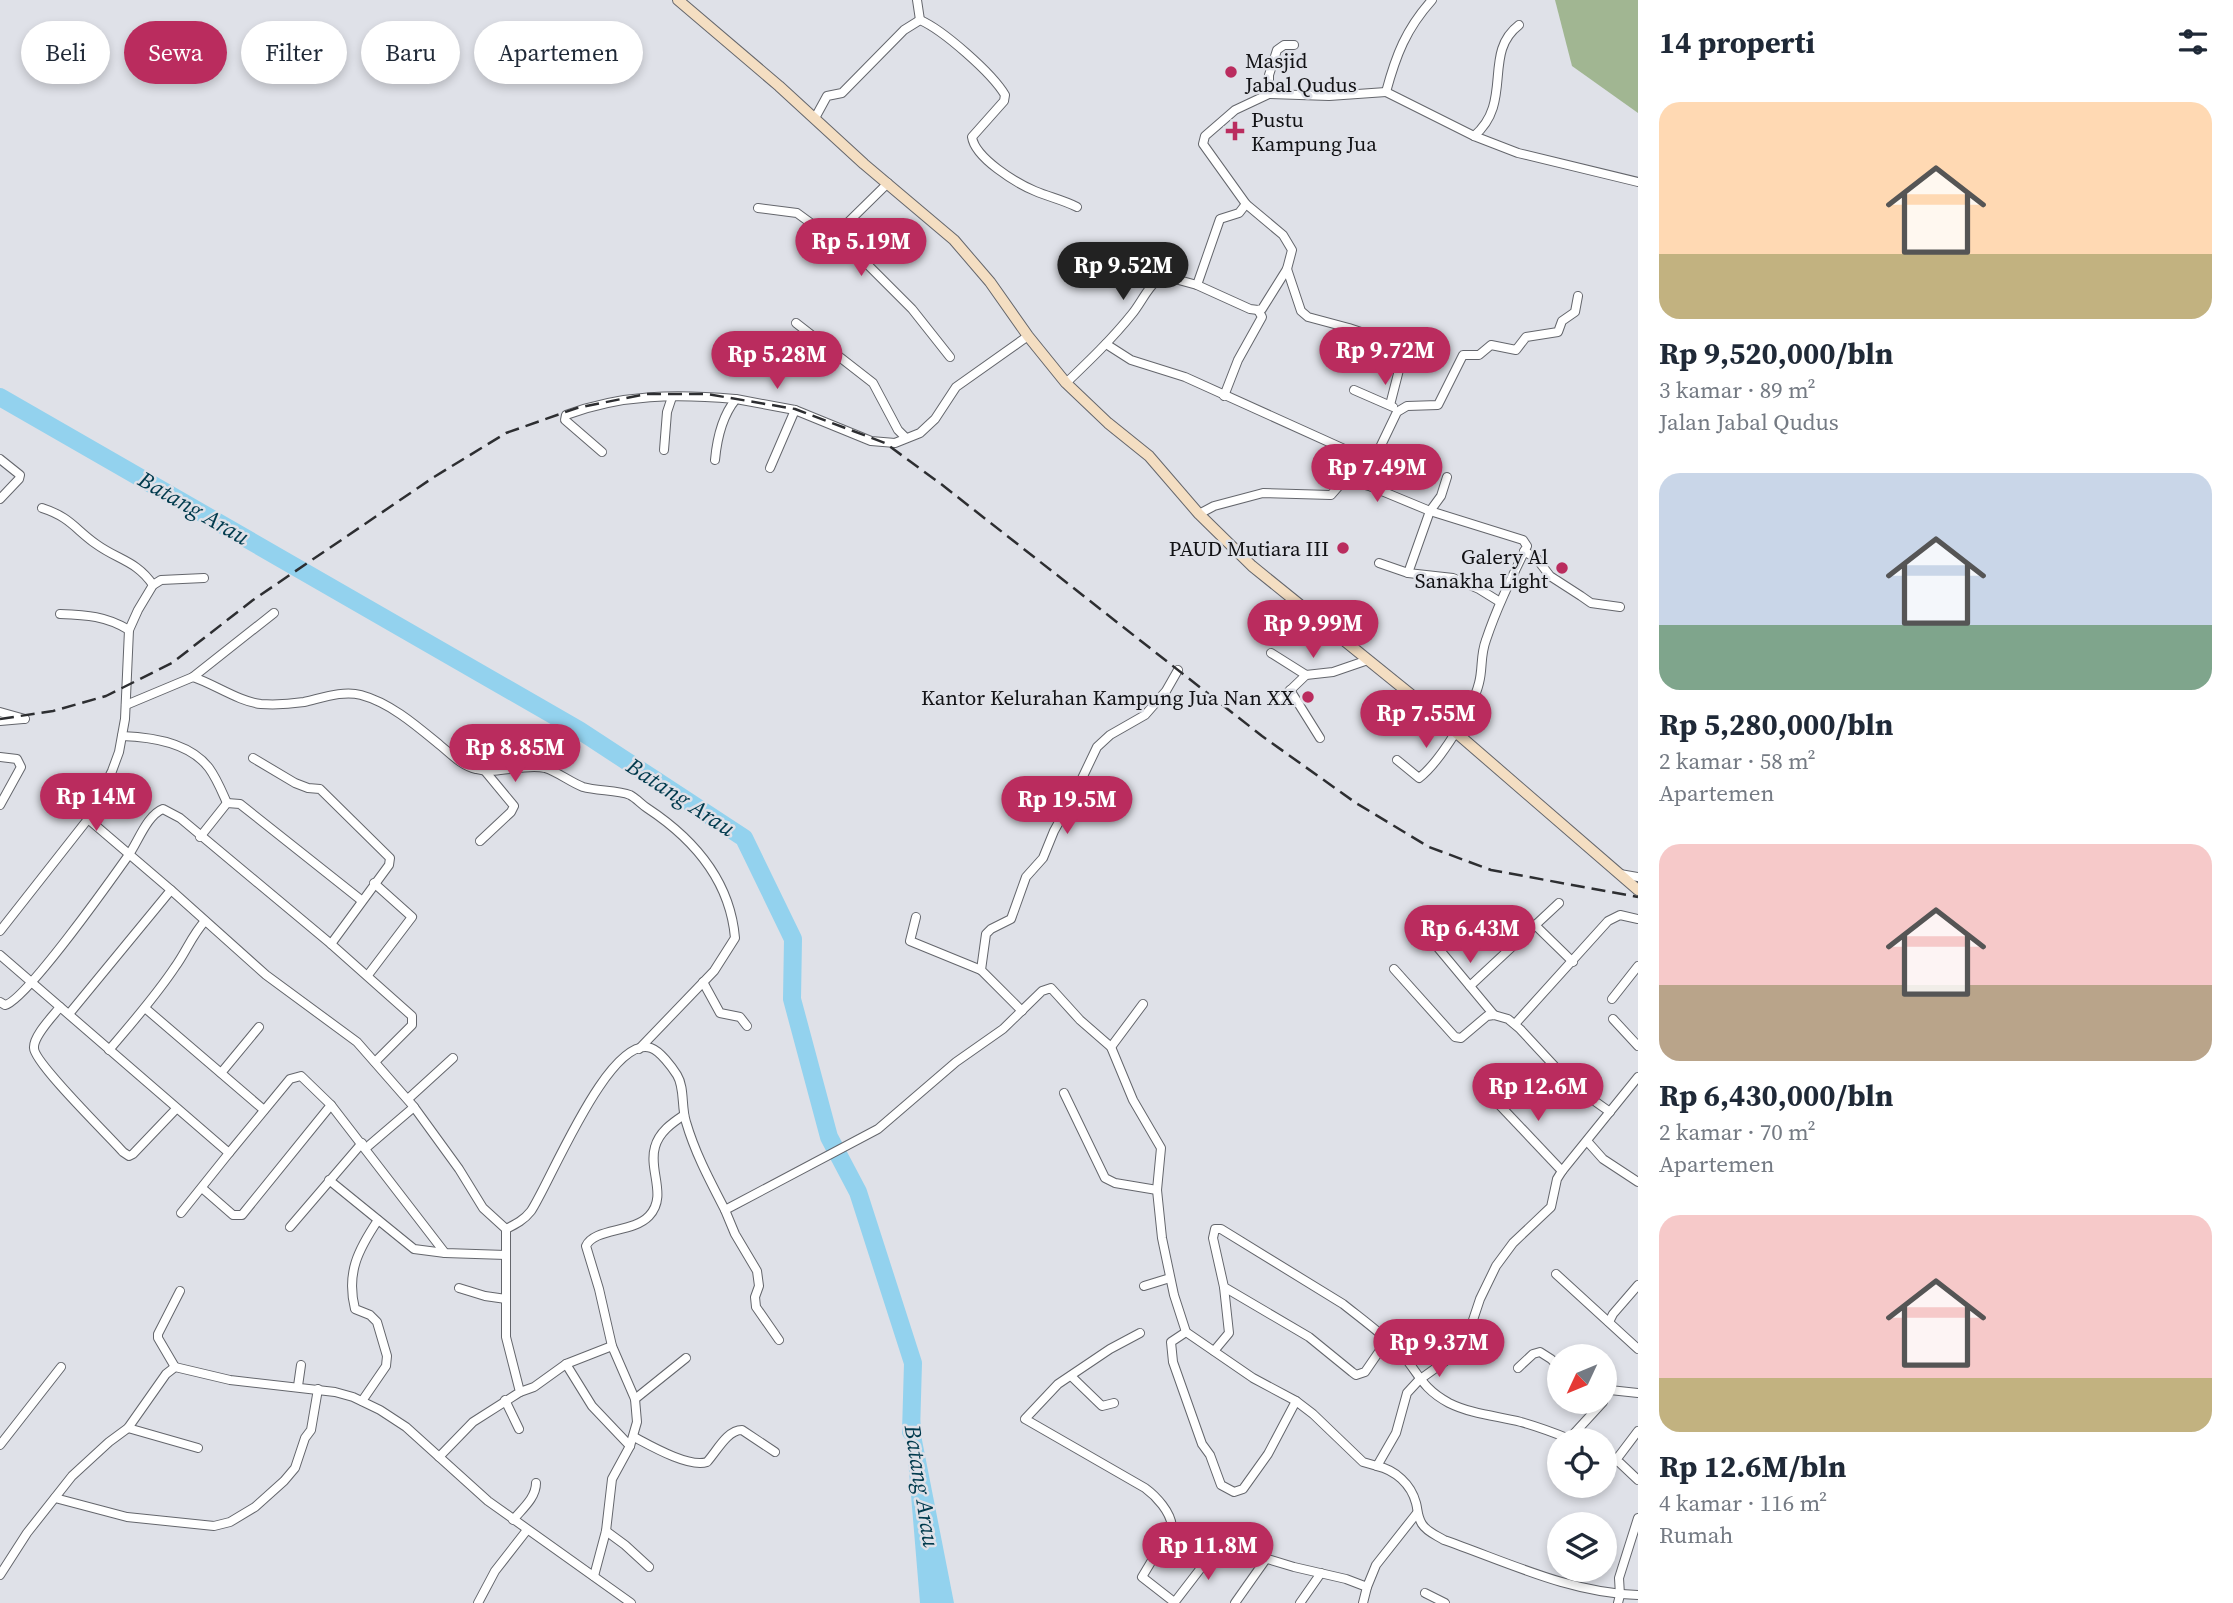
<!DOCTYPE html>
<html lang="id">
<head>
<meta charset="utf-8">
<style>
  body { margin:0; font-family:"Source Serif 4",serif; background:#f2f2f3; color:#1f2937; height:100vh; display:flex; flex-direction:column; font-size:26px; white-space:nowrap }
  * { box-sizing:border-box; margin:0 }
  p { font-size:23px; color:#747a83 }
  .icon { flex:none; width:38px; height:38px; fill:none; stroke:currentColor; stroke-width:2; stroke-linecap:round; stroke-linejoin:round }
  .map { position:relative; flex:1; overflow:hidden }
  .details { display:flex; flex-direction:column; background:#fff; width:595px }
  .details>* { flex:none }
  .hud { position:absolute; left:21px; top:21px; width:665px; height:63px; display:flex; gap:14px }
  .needle { width:46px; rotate:226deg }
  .controls { position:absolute; left:1547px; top:1344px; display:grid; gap:14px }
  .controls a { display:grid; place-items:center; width:70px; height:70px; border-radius:50%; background:#fff; box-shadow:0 4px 10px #0003; font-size:35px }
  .price { position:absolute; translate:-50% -60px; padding:0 16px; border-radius:24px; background:#ba2c5e; color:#fff; font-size:23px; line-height:46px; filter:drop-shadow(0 2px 4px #0008) }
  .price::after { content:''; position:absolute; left:50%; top:42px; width:21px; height:16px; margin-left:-10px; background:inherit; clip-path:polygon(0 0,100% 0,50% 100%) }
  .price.on { background:#222; color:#fff }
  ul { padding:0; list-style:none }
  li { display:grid; align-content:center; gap:14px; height:371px; padding:0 21px }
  li span { display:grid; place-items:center; height:217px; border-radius:21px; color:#555 }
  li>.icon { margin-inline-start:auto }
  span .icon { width:126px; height:126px; fill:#fffc; stroke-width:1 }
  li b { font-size:30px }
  h2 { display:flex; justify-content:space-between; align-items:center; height:84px; padding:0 21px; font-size:30px }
  .pill { padding:0 24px; border-radius:32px; background:#fff; box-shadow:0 4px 10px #0003; font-size:24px; line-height:63px }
  .pill.on { background:#ba2c5e; color:#fff }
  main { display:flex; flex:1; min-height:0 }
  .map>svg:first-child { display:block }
  .green { fill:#a1b692 }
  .water { fill:#93d2ee }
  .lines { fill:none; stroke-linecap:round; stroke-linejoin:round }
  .river { stroke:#93d2ee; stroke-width:18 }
  .street-casing { stroke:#64666c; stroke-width:10 }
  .secondary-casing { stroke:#64666c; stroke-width:12 }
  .street { stroke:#fff; stroke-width:8 }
  .secondary { stroke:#f4dec2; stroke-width:10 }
  .rail { stroke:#2d2e31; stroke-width:2.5; stroke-dasharray:14 7; stroke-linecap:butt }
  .poi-dot { fill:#ba2c5e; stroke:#dfe1e8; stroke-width:2.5 }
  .labels { text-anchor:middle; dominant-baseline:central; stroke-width:5; stroke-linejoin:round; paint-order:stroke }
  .poi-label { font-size:21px; fill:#121215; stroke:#dfe1e8; text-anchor:end }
  .water-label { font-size:23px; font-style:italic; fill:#003a4d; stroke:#dfe1e8 }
</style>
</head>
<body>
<main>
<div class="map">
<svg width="1638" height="1603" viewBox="0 0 1638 1603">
  <rect width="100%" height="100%" fill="#dfe1e8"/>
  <path class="green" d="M1555,0H1638V113L1572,66Z"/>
  <path class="water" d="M919,1409L922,1440L954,1603H920L904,1411Z"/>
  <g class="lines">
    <path class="river" d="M0,397L579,730L744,838L793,939L792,999L829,1137L858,1192L913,1363L911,1432"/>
    <g class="street-casing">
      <g id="street">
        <path d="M917,0L920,20"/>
        <path d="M1386,92L1474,136L1518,153L1638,182"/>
        <path d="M1386,92C1396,55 1406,29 1432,0"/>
        <path d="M1269,94V75L1277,50L1284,45H1294"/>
        <path d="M815,118L827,96L842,93L904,30L920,20C943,30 992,73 1005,95L1004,101L972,137C975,158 1016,183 1035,191C1049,197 1063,200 1077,207"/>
        <path d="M1474,136C1514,102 1482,53 1519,25"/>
        <path d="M758,208L797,213L868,265L912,309L950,357"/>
        <path d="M832,238L888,183"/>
        <path d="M1287,269L1301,311L1308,317L1349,328L1400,345L1401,362L1390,405"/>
        <path d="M1197,285L1220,219L1239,213L1246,204"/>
        <path d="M1258,310L1262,309L1287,269L1292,250L1283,235L1246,204L1203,144L1205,136L1235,110L1269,94L1329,96L1386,92"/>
        <path d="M796,323L873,383L898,430L905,437"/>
        <path d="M1106,344L1131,360L1185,377L1373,462"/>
        <path d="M1066,383C1089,361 1112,339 1132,314C1142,302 1149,283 1164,276L1197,285L1250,309L1258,310"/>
        <path d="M1354,390L1393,407"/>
        <path d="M1224,396L1238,360L1262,317L1258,310"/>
        <path d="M664,450L667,412L672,397"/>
        <path d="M602,452L565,420L566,415C622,394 677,394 735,399"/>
        <path d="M0,459L20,475L19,479L0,499"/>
        <path d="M715,460C717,438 722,416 736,399L795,410L871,441L895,443L920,433L935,419L956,387L1028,336"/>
        <path d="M770,468L795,410"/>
        <path d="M42,508C70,517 75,529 96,544C118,560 137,561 153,585"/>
        <path d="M1199,514L1214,506L1263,493L1331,495L1345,479L1372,487"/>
        <path d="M1524,551L1537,559L1550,576L1581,596L1591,603L1620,607"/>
        <path d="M1379,563L1408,573L1430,511L1441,496L1447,477"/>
        <path d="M1408,573L1453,578L1479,589L1500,602"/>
        <path d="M60,614C87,615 106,616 129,630"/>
        <path d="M1271,653L1306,675"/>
        <path d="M193,677L274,613"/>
        <path d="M1290,690L1320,738"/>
        <path d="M1281,699L1306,675L1333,672L1368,660"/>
        <path d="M126,705L193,677C214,684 240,702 261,704C275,705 290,704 304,702C322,698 343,690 361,695C391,703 418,727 441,746C452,755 462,766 476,769C498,775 525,763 545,768C558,772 570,782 583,787C597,791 618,790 630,795C636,798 641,804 647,808C694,839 730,880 735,938L714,971L639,1049"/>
        <path d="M0,712L25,719"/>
        <path d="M0,721L23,719"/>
        <path d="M122,736C152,737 190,743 209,768C217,779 222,792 227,803"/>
        <path d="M0,757L17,759L21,767L0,805"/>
        <path d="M253,758L295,783L308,788L320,789L390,858L389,865L331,944"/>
        <path d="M1397,760L1419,778C1440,762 1473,708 1479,683C1483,668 1480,656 1486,640C1497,607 1512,577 1527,546L1523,540L1430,511L1372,487L1373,462L1397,412L1407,406L1438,405L1463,355H1479L1491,345L1516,350L1526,337L1558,332L1562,321L1575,312L1578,296"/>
        <path d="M88,819L171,890L266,975L357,1042L414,1107L459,1169L483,1208L506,1229"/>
        <path d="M200,837L227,803L240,804L361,900"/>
        <path d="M480,841L511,812L514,806L485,771"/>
        <path d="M1620,874L1638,877"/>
        <path d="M916,917L910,941L981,970"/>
        <path d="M1535,925L1573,962"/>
        <path d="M0,931L88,819L112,771L119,752L125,719L129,630L138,610L153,585L161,580L204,578"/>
        <path d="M1424,931L1494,1015"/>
        <path d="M0,955L229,1153L290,1079L301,1076L331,1105L445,1253L506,1255"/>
        <path d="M1394,969L1455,1037L1461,1038L1487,1016L1494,1015L1508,1019L1520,1029L1572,1085L1610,1112"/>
        <path d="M368,975L412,917L374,883"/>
        <path d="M703,982L720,1013L740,1017L747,1026"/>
        <path d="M1470,986L1559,903"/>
        <path d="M1612,999L1638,966"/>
        <path d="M0,1002L5,1005C25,1001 111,880 128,856C138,842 147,815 163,809L180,818L331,944L412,1016V1025L375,1062"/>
        <path d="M60,1007C53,1016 33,1036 34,1048C34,1063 109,1136 123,1152L129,1156L133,1154L176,1109"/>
        <path d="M145,1008L264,1110"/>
        <path d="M1022,1011L981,970L986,934L991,929L1011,919L1026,877L1043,858L1054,831L1075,793L1097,747L1110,735L1145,715L1166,691L1178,670"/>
        <path d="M69,1014L171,890"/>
        <path d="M1613,1019L1638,1046"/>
        <path d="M1515,1024L1608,921L1620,915L1638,919"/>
        <path d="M1111,1047L1143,1004"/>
        <path d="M109,1050C132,1023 155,997 175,967C186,952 192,935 205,921"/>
        <path d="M221,1073L259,1027"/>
        <path d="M1064,1093L1105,1178L1115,1183L1157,1190"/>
        <path d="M1490,1095L1562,1171"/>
        <path d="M408,1099L453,1058"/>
        <path d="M1587,1141L1603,1159L1638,1182"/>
        <path d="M366,1148L414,1107"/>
        <path d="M329,1180L414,1249L445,1253"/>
        <path d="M202,1188L233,1215H242L331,1105"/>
        <path d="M725,1210L735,1234L757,1271L759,1286L755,1297L756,1307L779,1340"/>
        <path d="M181,1213L229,1153"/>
        <path d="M290,1227L362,1143"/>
        <path d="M1556,1274L1638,1349"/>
        <path d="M1144,1286L1170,1278"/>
        <path d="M459,1288L485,1296L506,1299"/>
        <path d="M1609,1322L1613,1314L1638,1285"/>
        <path d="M1186,1332L1171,1342L1173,1362L1202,1444L1210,1455L1221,1485L1234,1492L1243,1489L1268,1454L1296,1401"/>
        <path d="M1140,1333L1110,1349L1058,1384L1025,1419L1145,1488C1156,1496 1171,1512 1172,1527L1142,1577L1174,1602"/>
        <path d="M1387,1340L1365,1372L1356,1375L1352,1372L1309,1337L1224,1287L1213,1238L1215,1229H1221L1343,1304C1363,1320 1384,1335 1401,1353C1419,1373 1421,1388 1449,1403C1471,1414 1497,1416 1521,1422C1539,1427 1555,1433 1572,1440"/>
        <path d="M1214,1351L1229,1333L1224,1287"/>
        <path d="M566,1364L592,1406L630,1446"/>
        <path d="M175,1367L158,1338V1334L180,1291"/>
        <path d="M1518,1368L1533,1354L1540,1352L1551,1359L1559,1367"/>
        <path d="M1071,1376L1102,1406L1114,1403"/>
        <path d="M298,1386L301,1365"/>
        <path d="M1610,1390L1638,1393"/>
        <path d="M520,1392L534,1387L566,1364L612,1346"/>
        <path d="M635,1399L686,1358"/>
        <path d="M505,1400L519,1429"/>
        <path d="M362,1401L386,1366L387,1356L377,1322L370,1315L355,1309C346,1273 358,1250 378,1220"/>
        <path d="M128,1428L198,1448"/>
        <path d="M634,1437C651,1446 689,1468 707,1462C717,1451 727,1430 742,1430L775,1452"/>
        <path d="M1569,1439L1603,1402"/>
        <path d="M0,1445L61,1367"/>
        <path d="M1605,1455L1620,1463L1638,1480"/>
        <path d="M439,1457L473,1422L520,1392L506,1337V1229C516,1224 524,1220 531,1211C550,1183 609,1034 651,1048C660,1051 672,1067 677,1075C685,1088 681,1107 686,1122C695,1153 710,1181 725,1210L878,1129L956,1062L1003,1029L1042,991L1051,988L1080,1020L1111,1047L1133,1100L1161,1148L1157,1190L1162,1238L1174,1295L1186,1332L1253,1378L1296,1401L1313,1414L1363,1462L1377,1466L1396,1433L1407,1393L1419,1380L1447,1360L1461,1343L1470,1329L1480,1299L1496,1266L1513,1243L1551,1207L1557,1179L1562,1171L1638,1077"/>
        <path d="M1616,1460L1638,1431"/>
        <path d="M1377,1466C1395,1470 1411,1484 1416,1503C1418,1510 1417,1516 1422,1524C1427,1532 1436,1535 1444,1540C1507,1562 1570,1593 1638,1595"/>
        <path d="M55,1498L127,1517L214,1526L230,1522L255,1507L284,1481L295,1468L305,1438L311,1430L318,1389"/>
        <path d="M513,1520C522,1509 536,1498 536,1483"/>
        <path d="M606,1531L625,1545L649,1567"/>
        <path d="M0,1575L27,1533L72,1476L109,1442L128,1428L166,1374L175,1367L230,1380L335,1392L353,1397L380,1410L406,1427L488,1501L631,1603"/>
        <path d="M594,1576L606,1531L612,1479L630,1446L637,1422L635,1399L612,1346L599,1289L586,1246C594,1228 633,1233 649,1216C668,1196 648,1170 655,1147C659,1132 672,1123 684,1115"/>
        <path d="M1425,1593L1445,1603"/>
        <path d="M478,1603L495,1571L527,1530"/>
        <path d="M1174,1603L1214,1551L1221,1545L1294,1567L1346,1579L1367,1587L1376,1565L1417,1513"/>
        <path d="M1235,1603L1266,1559"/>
        <path d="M1300,1603L1321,1573"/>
        <path d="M1363,1603L1367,1587"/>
        <path d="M1618,1603L1620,1595L1619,1578L1638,1518"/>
      </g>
    </g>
    <g class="secondary-casing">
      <path id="secondary" d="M678,0L779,86L864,164L954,240L990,282L1028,336L1066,383L1108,423L1149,456L1199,514L1252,566L1430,710L1638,890"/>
    </g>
    <use href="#street" class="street"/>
    <use href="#secondary" class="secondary"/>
    <path class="rail" d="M0,719L53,711L106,696L172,663L253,600L434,477L506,433L577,408L646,394H707L795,409L885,443L941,484L1262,736L1356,803L1429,847L1491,870L1638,897"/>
  </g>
  <g class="poi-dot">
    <circle cx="1231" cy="72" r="7"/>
    <path d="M1231.5 120.5h7v7h7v7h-7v7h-7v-7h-7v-7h7z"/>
    <circle cx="1343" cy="548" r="7"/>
    <circle cx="1562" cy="568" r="7"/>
    <circle cx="1308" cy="697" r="7"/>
  </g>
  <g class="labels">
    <g class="poi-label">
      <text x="1245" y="60" text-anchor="start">Masjid<tspan x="1245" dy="24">Jabal Qudus</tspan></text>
      <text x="1251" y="119" text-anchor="start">Pustu<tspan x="1251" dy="24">Kampung Jua</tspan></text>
      <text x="1329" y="548">PAUD Mutiara III</text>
      <text x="1548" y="556">Galery Al<tspan x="1548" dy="24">Sanakha Light</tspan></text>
      <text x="1294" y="697">Kantor Kelurahan Kampung Jua Nan XX</text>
    </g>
    <g class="water-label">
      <text transform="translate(194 508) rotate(30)">Batang Arau</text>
      <text transform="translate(681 797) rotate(33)">Batang Arau</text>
      <text transform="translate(922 1486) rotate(81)">Batang Arau</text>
    </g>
  </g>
</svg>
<div class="controls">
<a><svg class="needle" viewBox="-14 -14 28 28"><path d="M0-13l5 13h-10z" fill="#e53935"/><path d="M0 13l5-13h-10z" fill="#747a83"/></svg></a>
<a><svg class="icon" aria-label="locate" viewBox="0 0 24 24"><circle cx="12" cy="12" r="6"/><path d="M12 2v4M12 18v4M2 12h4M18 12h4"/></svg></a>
<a><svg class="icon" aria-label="layers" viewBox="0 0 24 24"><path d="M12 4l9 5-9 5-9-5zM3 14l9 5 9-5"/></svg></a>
</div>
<b class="price" style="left:861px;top:278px">Rp 5.19M</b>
<b class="price on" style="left:1123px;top:302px">Rp 9.52M</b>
<b class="price" style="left:1385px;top:387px">Rp 9.72M</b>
<b class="price" style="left:777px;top:391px">Rp 5.28M</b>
<b class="price" style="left:1377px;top:504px">Rp 7.49M</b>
<b class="price" style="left:1313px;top:660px">Rp 9.99M</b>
<b class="price" style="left:1426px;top:750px">Rp 7.55M</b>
<b class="price" style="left:515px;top:784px">Rp 8.85M</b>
<b class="price" style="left:96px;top:833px">Rp 14M</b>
<b class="price" style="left:1067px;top:836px">Rp 19.5M</b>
<b class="price" style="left:1470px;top:965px">Rp 6.43M</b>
<b class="price" style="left:1538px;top:1123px">Rp 12.6M</b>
<b class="price" style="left:1439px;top:1379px">Rp 9.37M</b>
<b class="price" style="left:1208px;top:1582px">Rp 11.8M</b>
<div class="hud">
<a class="pill">Beli</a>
<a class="pill on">Sewa</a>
<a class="pill">Filter</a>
<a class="pill">Baru</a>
<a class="pill">Apartemen</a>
</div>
</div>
<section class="details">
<h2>14 properti<svg class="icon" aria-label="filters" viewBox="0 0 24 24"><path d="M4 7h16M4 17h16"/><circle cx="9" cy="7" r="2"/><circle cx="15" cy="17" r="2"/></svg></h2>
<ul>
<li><span style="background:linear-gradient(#ffd9b3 70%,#c2b280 0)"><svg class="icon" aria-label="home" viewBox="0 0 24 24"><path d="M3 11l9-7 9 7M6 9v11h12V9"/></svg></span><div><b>Rp 9,520,000/bln</b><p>3 kamar · 89 m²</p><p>Jalan Jabal Qudus</p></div></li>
<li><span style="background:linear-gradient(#c9d6e8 70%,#7fa58c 0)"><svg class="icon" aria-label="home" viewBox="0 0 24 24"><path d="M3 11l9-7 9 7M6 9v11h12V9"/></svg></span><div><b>Rp 5,280,000/bln</b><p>2 kamar · 58 m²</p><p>Apartemen</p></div></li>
<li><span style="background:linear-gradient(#f6c9c9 65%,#b9a48a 0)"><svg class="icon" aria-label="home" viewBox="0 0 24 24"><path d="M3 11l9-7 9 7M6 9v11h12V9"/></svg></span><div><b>Rp 6,430,000/bln</b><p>2 kamar · 70 m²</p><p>Apartemen</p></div></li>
<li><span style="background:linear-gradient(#f6c9c9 75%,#c2b280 0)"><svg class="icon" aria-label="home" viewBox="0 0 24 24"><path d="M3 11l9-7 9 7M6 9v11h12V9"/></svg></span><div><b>Rp 12.6M/bln</b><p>4 kamar · 116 m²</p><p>Rumah</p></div></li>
</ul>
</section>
</main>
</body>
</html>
